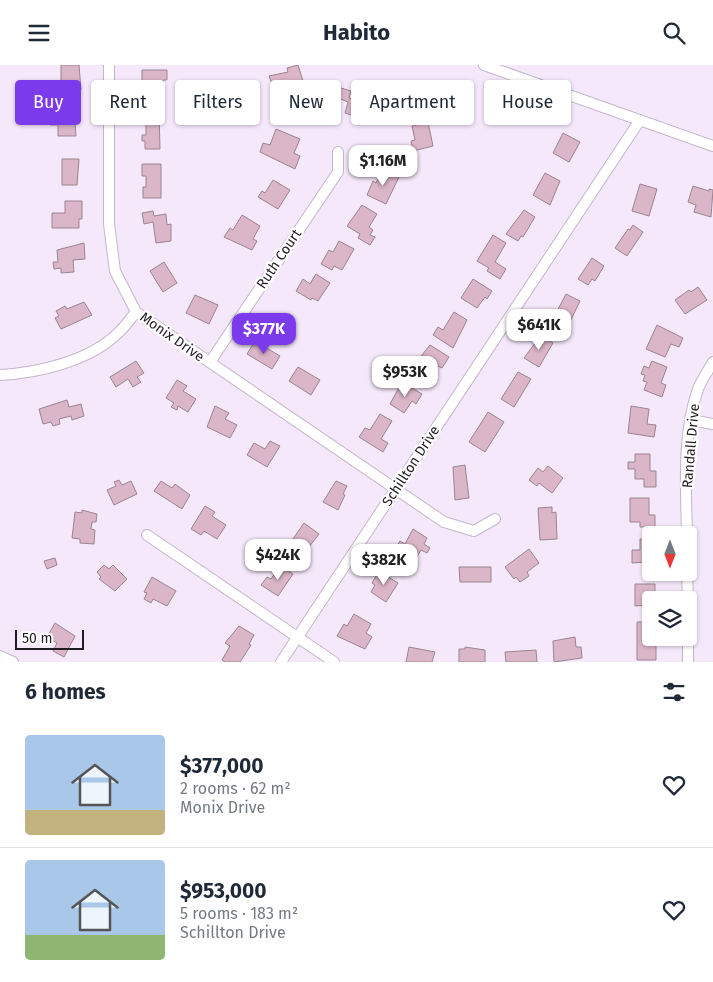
<!DOCTYPE html>
<html lang="en">
<head>
<meta charset="utf-8">
<style>
  body { margin:0; font-family:"Fira Sans",sans-serif; background:#f6f6f7; color:#1f2937; height:100vh; display:flex; flex-direction:column; font-size:19px; white-space:nowrap }
  * { box-sizing:border-box; margin:0 }
  p { font-size:16px; color:#747a83 }
  .icon { flex:none; width:28px; height:28px; fill:none; stroke:currentColor; stroke-width:2; stroke-linecap:round; stroke-linejoin:round }
  .map { position:relative; height:597px; overflow:hidden }
  .sheet { display:flex; flex-direction:column; background:#fff; flex:1 }
  .sheet>* { flex:none }
  .guide { position:absolute; left:15px; top:15px; width:684px; height:45px; display:flex; gap:10px }
  .needle { width:32px; rotate:180deg }
  .buttons { position:absolute; left:642px; top:461px; display:grid; gap:10px }
  .buttons a { display:grid; place-items:center; width:55px; height:55px; border-radius:5px; background:#fff; box-shadow:0 1px 4px #0004; font-size:25px }
  .scale { position:absolute; left:15px; bottom:12px; width:69px; box-sizing:border-box; padding-left:5px; border:2px solid #201c22; border-top:0; font-size:14px; line-height:18px; white-space:nowrap; color:#201c22; -webkit-text-stroke:4px #fff; paint-order:stroke }
  .price { position:absolute; translate:-50% -42px; padding:0 11px; border-radius:10px; background:#fff; color:#222; font-size:16px; line-height:32px; filter:drop-shadow(0 1px 2px #0008) }
  .price::after { content:''; position:absolute; left:50%; top:30px; width:15px; height:11px; margin-left:-8px; background:inherit; clip-path:polygon(0 0,100% 0,50% 100%) }
  .price.selected { background:#7c3aed; color:#fff }
  ul { padding:0; list-style:none }
  li { display:flex; align-items:center; gap:15px; height:125px; padding:0 25px }
  li+li { border-top:1px solid #e0e1e3 }
  li span { display:grid; place-items:center; flex:none; width:140px; height:100px; border-radius:5px; color:#555 }
  li>.icon { margin-inline-start:auto }
  span .icon { width:60px; height:60px; fill:#fffc; stroke-width:1 }
  li b { font-size:21px }
  h2 { display:flex; justify-content:space-between; align-items:center; height:60px; padding:0 25px; font-size:21px }
  .pill { padding:0 18px; border-radius:5px; background:#fff; box-shadow:0 1px 4px #0004; font-size:18px; line-height:45px }
  .pill.selected { background:#7c3aed; color:#fff }
  header { display:flex; justify-content:space-between; align-items:center; height:65px; padding:0 25px; background:#fff; font-size:22px; font-weight:700 }
  .map>svg:first-child { display:block }
  .building { fill:#dbb5c8; stroke:#9a858f }
  .lines { fill:none; stroke-linecap:round; stroke-linejoin:round }
  .minor-casing { stroke:#c4b7c9; stroke-width:12 }
  .minor { stroke:#fff; stroke-width:10 }
  .labels { text-anchor:middle; dominant-baseline:central; stroke-width:4.5; stroke-linejoin:round; paint-order:stroke }
  .street-label { font-size:14px; fill:#201c22; stroke:#fff }
</style>
</head>
<body>
<header><svg class="icon" aria-label="menu" viewBox="0 0 24 24"><path d="M4 6h16M4 12h16M4 18h16"/></svg>Habito<svg class="icon" aria-label="search" viewBox="0 0 24 24"><circle cx="10" cy="10" r="6"/><path d="M15 15l6 6"/></svg></header>
<div class="map">
<svg width="713" height="597" viewBox="0 0 713 597">
  <rect width="100%" height="100%" fill="#f6e8fb"/>
  <g class="building">
    <path d="M61,0H79L81,25H61Z"/>
    <path d="M298,0L304,19L291,24L294,32L282,36L279,25L275,27L269,11L288,7L287,3Z"/>
    <path d="M142,5H167V15H163V29H151V26H142Z"/>
    <path d="M341,23L351,26L349,33L359,36L360,32L367,34L365,38L373,40L370,56L345,48L348,37L338,33Z"/>
    <path d="M67,41H80V57H75L76,71H58V60H50V45H67Z"/>
    <path d="M146,46H159L160,84H145V76H142V70H146Z"/>
    <path d="M428,57L433,81L413,86L411,76L415,75L412,61Z"/>
    <path d="M276,64L300,74L294,88L300,91L295,104L260,87L263,78L270,80Z"/>
    <path d="M563,68L580,77L569,97L553,88Z"/>
    <path d="M62,94H79L77,120H62Z"/>
    <path d="M142,99H161V133H143V122H146V111H142Z"/>
    <path d="M383,104L399,112L386,139L367,130L373,116L376,118Z"/>
    <path d="M545,108L560,116L550,140L533,130Z"/>
    <path d="M273,115L290,125L278,144L258,132L262,126L265,128Z"/>
    <path d="M640,119L657,124L649,151L632,146Z"/>
    <path d="M693,121L709,126V124L713,125L711,152L694,147L696,140L688,137Z"/>
    <path d="M65,136H82V154H79V163H52V148H65Z"/>
    <path d="M362,140L377,149L369,162L373,165L370,170L375,172L370,180L358,173L360,169L347,161Z"/>
    <path d="M524,145L535,152L523,172L521,171L518,176L506,169Z"/>
    <path d="M153,146L154,151L166,149L167,160L171,159V176L156,178L153,157L144,159L142,148Z"/>
    <path d="M242,150L260,161L253,174L257,176L252,185L224,172L230,163L233,165Z"/>
    <path d="M633,160L643,167L627,191L615,183L628,164L630,165Z"/>
    <path d="M493,170L506,178L495,197L506,204L500,214L487,206L489,203L477,196Z"/>
    <path d="M339,176L354,184L342,205L334,201L332,205L321,199L329,185L333,187Z"/>
    <path d="M84,178L85,194L73,195L74,207L61,208V203L54,204L53,197H58L57,185Z"/>
    <path d="M592,193L604,201L595,216L592,214L588,220L578,214Z"/>
    <path d="M164,197L177,218L163,227L150,206Z"/>
    <path d="M316,209L330,218L318,236L312,233L311,235L296,226L303,214L310,219Z"/>
    <path d="M473,214L492,226L487,234L485,232L477,243L461,233Z"/>
    <path d="M698,222L707,235L685,249L675,235L689,225L691,227Z"/>
    <path d="M566,229L580,236L566,265L551,258Z"/>
    <path d="M195,230L218,240L209,259L186,248Z"/>
    <path d="M84,237L92,250L61,264L55,253L59,251L56,246L65,241L67,244Z"/>
    <path d="M454,247L467,255L453,283L433,270L438,262L443,265Z"/>
    <path d="M657,260L683,273L679,282L671,279L665,292L646,284Z"/>
    <path d="M541,270L553,278L539,302L524,293Z"/>
    <path d="M255,276L280,291L272,304L247,289Z"/>
    <path d="M430,280L449,292L442,303L438,301L428,318L412,308L416,301L414,300Z"/>
    <path d="M136,296L144,308L137,312L141,317L133,322L128,314L116,322L110,312Z"/>
    <path d="M652,296L667,302L661,318L666,320L662,332L644,325L647,317L643,316L645,310L641,309L644,301L649,303Z"/>
    <path d="M298,302L320,315L311,330L289,316Z"/>
    <path d="M518,307L531,314L514,342L501,334Z"/>
    <path d="M177,315L187,321L183,326L196,334L188,347L178,341L177,345L171,342L174,338L166,333Z"/>
    <path d="M402,317L422,329L416,339L412,336L404,348L390,339Z"/>
    <path d="M67,335L69,342L81,339L84,351L72,355L71,351L59,354L60,359L53,361L51,357L43,359L39,344Z"/>
    <path d="M215,341L229,348L225,354L237,360L230,373L207,362Z"/>
    <path d="M631,341L649,344L647,359L656,360L654,372L628,368Z"/>
    <path d="M488,347L504,357L485,387L469,377Z"/>
    <path d="M380,349L392,356L381,374L388,378L383,387L359,372L365,363L370,365Z"/>
    <path d="M270,376L280,381L267,402L247,390L254,378L265,384Z"/>
    <path d="M635,389H650V406H656V422H644V414H635V404H628V397H635Z"/>
    <path d="M465,400L469,433L455,435L453,402Z"/>
    <path d="M548,401L563,413L552,428L539,418L537,421L529,415L538,403L543,407Z"/>
    <path d="M119,415L122,420L131,416L137,429L114,440L107,425L116,421L114,417Z"/>
    <path d="M161,416L172,423L175,419L190,430L182,444L154,426Z"/>
    <path d="M336,416L347,421L343,429L345,430L338,445L323,437Z"/>
    <path d="M630,433H649V450H655V462H640V457H630Z"/>
    <path d="M205,441L215,447L212,451L226,460L217,474L204,466L201,470L191,464Z"/>
    <path d="M552,442V448L556,447L557,474L540,475L538,443Z"/>
    <path d="M82,445L97,449L96,457H92L91,464L95,465L94,479L80,478V474L72,473L75,447L82,448Z"/>
    <path d="M304,458L319,469L302,491L288,481Z"/>
    <path d="M413,464L427,473L424,479L430,483L427,488L421,485L413,498L394,486L400,476L405,479Z"/>
    <path d="M640,474H651V494H645V497L632,498V485H640Z"/>
    <path d="M529,484L539,498L527,507L529,511L520,517L516,512L514,514L505,502Z"/>
    <path d="M55,493L57,500L47,504L44,496Z"/>
    <path d="M104,500L109,504L113,500L127,514L115,526L99,514L101,512L97,507Z"/>
    <path d="M280,501L293,509L278,531L261,520L267,512L271,514Z"/>
    <path d="M459,502H491V517H460Z"/>
    <path d="M379,506L398,518L386,537L371,527L375,520L372,518Z"/>
    <path d="M152,512L176,526L167,541L153,534L151,538L144,534L147,528L144,527Z"/>
    <path d="M635,519H655V531H658V535H651V545H647V540L635,541Z"/>
    <path d="M354,549L371,559L366,568L372,572L365,584L337,571L344,559L347,561Z"/>
    <path d="M637,557H651V572H656V595H637Z"/>
    <path d="M55,558L75,571L64,592L53,586L57,578L47,572Z"/>
    <path d="M239,561L254,570L249,579L251,580L240,597H225L222,595L230,581L225,578Z"/>
    <path d="M575,572L576,582H581L582,593L554,597L553,576Z"/>
    <path d="M409,582L435,587L432,597H406Z"/>
    <path d="M465,582L485,585V597H459V584H465Z"/>
    <path d="M536,585L537,597H506L505,587Z"/>
  </g>
  <g class="lines">
    <g class="minor-casing">
      <g id="minor">
        <path d="M109,0V159L115,206L136,247L444,457L474,466L495,454"/>
        <path d="M484,0L713,81"/>
        <path d="M210,297L338,107V87"/>
        <path d="M0,310C38,308 90,296 118,268C125,262 130,254 136,247"/>
        <path d="M691,355L713,359"/>
        <path d="M147,470L334,597"/>
        <path d="M687,470C686,423 682,369 698,324C702,314 708,306 713,297"/>
        <path d="M687,508L688,535"/>
        <path d="M688,572V597"/>
        <path d="M0,591L13,597"/>
        <path d="M281,597L640,55"/>
      </g>
    </g>
    <use href="#minor" class="minor"/>
  </g>
  <g class="labels">
    <g class="street-label">
      <text transform="translate(279 194) rotate(-56)">Ruth Court</text>
      <text transform="translate(172 272) rotate(35)">Monix Drive</text>
      <text transform="translate(691 381) rotate(-85)">Randall Drive</text>
      <text transform="translate(411 401) rotate(-57)">Schillton Drive</text>
    </g>
  </g>
</svg>
<div class="buttons">
<a><svg class="needle" viewBox="-14 -14 28 28"><path d="M0-13l5 13h-10z" fill="#e53935"/><path d="M0 13l5-13h-10z" fill="#747a83"/></svg></a>
<a><svg class="icon" aria-label="layers" viewBox="0 0 24 24"><path d="M12 4l9 5-9 5-9-5zM3 14l9 5 9-5"/></svg></a>
</div>
<div class="scale">50 m</div>
<b class="price" style="left:383px;top:122px">$1.16M</b>
<b class="price" style="left:539px;top:286px">$641K</b>
<b class="price selected" style="left:264px;top:290px">$377K</b>
<b class="price" style="left:405px;top:333px">$953K</b>
<b class="price" style="left:278px;top:516px">$424K</b>
<b class="price" style="left:384px;top:521px">$382K</b>
<div class="guide">
<a class="pill selected">Buy</a>
<a class="pill">Rent</a>
<a class="pill">Filters</a>
<a class="pill">New</a>
<a class="pill">Apartment</a>
<a class="pill">House</a>
</div>
</div>
<section class="sheet">
<h2>6 homes<svg class="icon" aria-label="filters" viewBox="0 0 24 24"><path d="M4 7h16M4 17h16"/><circle cx="9" cy="7" r="2"/><circle cx="15" cy="17" r="2"/></svg></h2>
<ul>
<li><span style="background:linear-gradient(#a9c7e8 75%,#c2b280 0)"><svg class="icon" aria-label="home" viewBox="0 0 24 24"><path d="M3 11l9-7 9 7M6 9v11h12V9"/></svg></span><div><b>$377,000</b><p>2 rooms · 62 m²</p><p>Monix Drive</p></div><svg class="icon" aria-label="heart" viewBox="0 0 24 24"><path d="M12 20l-8-8c-3-5 5-10 8-4 3-6 11-1 8 4z"/></svg></li>
<li><span style="background:linear-gradient(#a9c7e8 75%,#8fb573 0)"><svg class="icon" aria-label="home" viewBox="0 0 24 24"><path d="M3 11l9-7 9 7M6 9v11h12V9"/></svg></span><div><b>$953,000</b><p>5 rooms · 183 m²</p><p>Schillton Drive</p></div><svg class="icon" aria-label="heart" viewBox="0 0 24 24"><path d="M12 20l-8-8c-3-5 5-10 8-4 3-6 11-1 8 4z"/></svg></li>
</ul>
</section>
</body>
</html>
